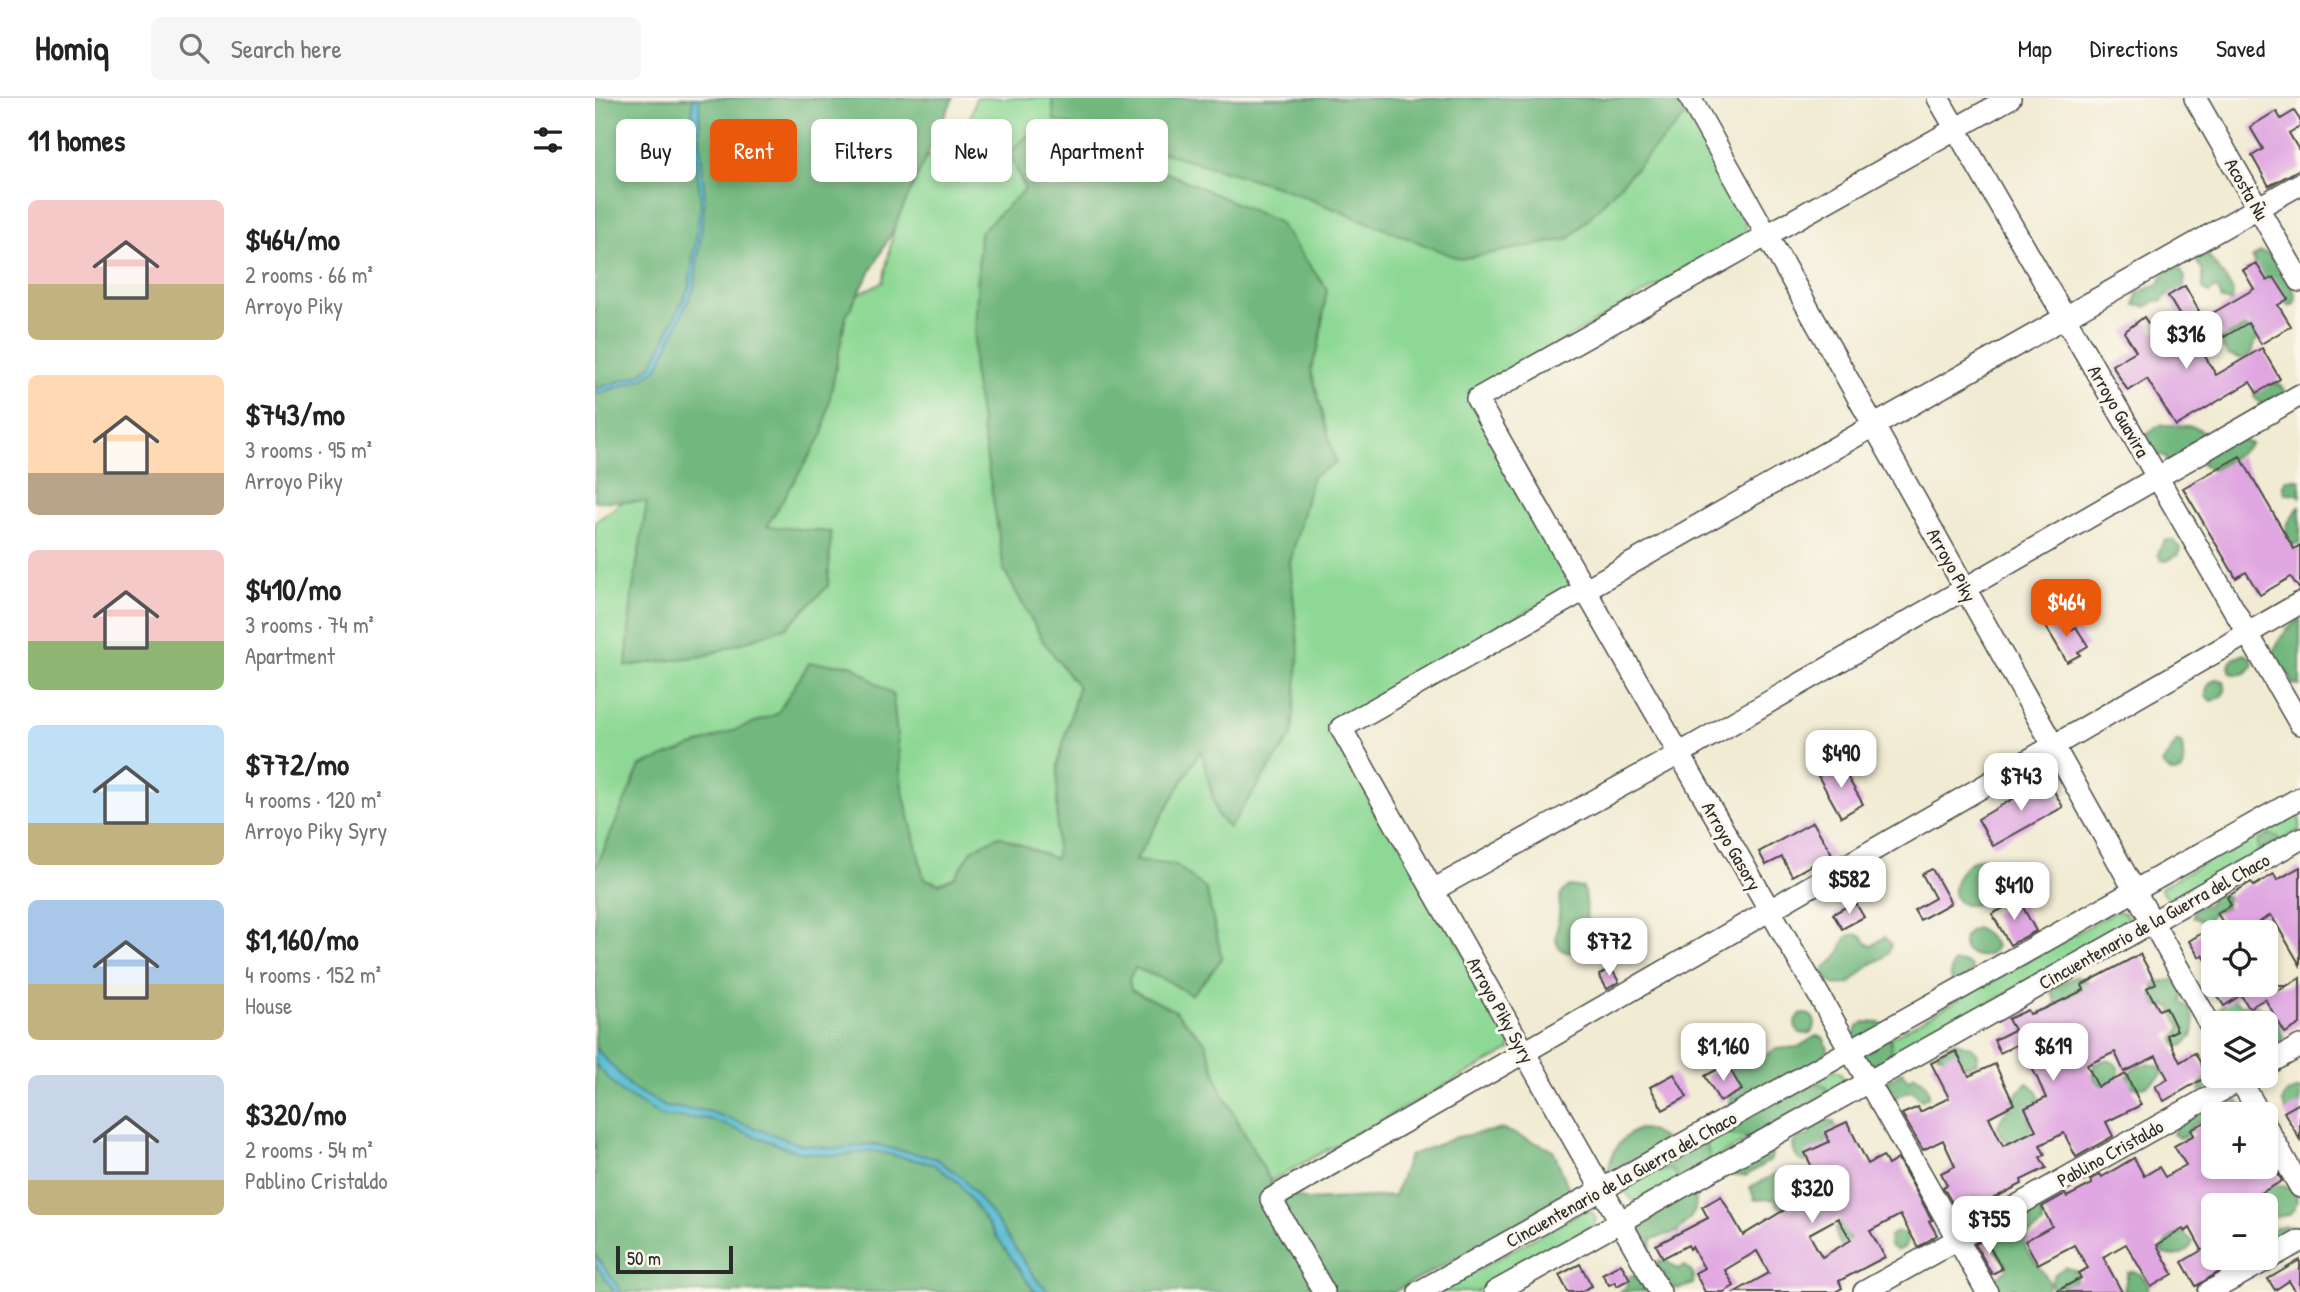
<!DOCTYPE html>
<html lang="en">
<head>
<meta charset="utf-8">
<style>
  body { margin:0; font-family:"Patrick Hand",sans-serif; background:#f6f6f6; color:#222; height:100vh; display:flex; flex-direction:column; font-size:26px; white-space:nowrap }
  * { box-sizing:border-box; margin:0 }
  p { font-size:23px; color:#767676 }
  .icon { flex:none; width:38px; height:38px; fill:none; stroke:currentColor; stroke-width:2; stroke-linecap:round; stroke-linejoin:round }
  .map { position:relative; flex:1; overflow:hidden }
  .side { display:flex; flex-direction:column; background:#fff; width:595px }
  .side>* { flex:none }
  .top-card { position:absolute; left:21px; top:21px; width:665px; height:63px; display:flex; gap:14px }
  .controls { position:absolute; left:1606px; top:822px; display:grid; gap:14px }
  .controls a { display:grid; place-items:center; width:77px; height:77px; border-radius:10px; background:#fff; box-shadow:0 4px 10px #0003; font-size:35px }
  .scale { position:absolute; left:21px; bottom:18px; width:117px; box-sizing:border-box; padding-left:7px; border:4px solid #2b2b2b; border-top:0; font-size:19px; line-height:24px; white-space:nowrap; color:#2b2b2b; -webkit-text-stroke:5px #fbf7ec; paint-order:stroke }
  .price { position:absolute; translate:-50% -60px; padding:0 16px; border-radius:14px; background:#fff; color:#222; font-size:23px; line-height:46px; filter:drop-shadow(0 2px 4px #0008) }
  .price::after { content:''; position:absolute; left:50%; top:42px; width:21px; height:16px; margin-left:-10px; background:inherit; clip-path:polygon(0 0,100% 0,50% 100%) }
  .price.on { background:#ea580c; color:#fff }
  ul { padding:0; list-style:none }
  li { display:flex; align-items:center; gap:21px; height:175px; padding:0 28px }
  li span { display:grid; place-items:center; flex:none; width:196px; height:140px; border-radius:10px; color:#555 }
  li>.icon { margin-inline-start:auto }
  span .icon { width:84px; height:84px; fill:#fffc; stroke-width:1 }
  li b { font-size:30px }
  h2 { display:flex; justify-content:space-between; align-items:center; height:84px; padding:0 28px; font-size:30px }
  .pill { padding:0 24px; border-radius:10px; background:#fff; box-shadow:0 4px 10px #0003; font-size:24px; line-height:63px }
  .pill.on { background:#ea580c; color:#fff }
  header { display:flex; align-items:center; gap:42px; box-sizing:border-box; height:98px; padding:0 35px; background:#fff; border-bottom:2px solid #e0e0e0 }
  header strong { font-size:33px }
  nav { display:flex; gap:38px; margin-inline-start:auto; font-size:24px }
  .search { width:490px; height:63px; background:#f6f6f6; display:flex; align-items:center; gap:18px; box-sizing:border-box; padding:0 24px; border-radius:10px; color:#767676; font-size:26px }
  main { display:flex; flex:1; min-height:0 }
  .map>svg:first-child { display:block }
  .green { fill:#8dd894; stroke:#5c8260; stroke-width:2 }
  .forest { fill:#72b87e; stroke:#4e7254; stroke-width:2 }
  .water { fill:#53bbd1; stroke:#3f737e; stroke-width:2 }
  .building { fill:#dfa6e1; fill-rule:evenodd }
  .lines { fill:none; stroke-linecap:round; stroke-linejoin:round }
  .minor-casing { stroke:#494844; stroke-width:24 }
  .minor { stroke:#fff; stroke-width:21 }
  .labels { text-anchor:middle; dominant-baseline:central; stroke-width:6; stroke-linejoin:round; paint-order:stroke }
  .street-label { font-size:19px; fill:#2b2b2b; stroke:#fbf7ec }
</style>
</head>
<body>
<header>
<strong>Homiq</strong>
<div class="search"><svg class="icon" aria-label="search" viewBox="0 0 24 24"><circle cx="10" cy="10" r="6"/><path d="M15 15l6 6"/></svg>Search here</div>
<nav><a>Map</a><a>Directions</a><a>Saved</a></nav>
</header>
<main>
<section class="side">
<h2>11 homes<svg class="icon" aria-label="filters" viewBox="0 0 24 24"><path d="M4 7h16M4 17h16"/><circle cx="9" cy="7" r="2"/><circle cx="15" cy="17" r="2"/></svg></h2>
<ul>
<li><span style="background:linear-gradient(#f6c9c9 60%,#c2b280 0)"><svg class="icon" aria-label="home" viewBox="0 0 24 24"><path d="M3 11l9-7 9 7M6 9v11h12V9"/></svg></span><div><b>$464/mo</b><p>2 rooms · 66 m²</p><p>Arroyo Piky</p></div></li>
<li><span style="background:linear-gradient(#ffd9b3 70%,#b9a48a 0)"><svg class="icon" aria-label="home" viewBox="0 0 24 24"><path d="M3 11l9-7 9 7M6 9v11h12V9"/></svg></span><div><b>$743/mo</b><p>3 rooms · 95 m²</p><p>Arroyo Piky</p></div></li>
<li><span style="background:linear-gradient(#f6c9c9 65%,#8fb573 0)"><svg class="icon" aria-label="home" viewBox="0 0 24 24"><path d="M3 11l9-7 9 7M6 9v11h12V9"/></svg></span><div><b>$410/mo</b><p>3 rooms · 74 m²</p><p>Apartment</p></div></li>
<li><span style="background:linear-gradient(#bfe0f5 70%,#c2b280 0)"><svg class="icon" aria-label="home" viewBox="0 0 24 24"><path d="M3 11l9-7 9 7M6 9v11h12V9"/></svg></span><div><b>$772/mo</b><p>4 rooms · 120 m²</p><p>Arroyo Piky Syry</p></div></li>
<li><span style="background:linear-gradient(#a9c7e8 60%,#c2b280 0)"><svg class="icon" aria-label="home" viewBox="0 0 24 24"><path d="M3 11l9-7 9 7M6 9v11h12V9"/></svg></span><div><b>$1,160/mo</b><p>4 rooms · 152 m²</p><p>House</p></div></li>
<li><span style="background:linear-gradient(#c9d6e8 75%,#c2b280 0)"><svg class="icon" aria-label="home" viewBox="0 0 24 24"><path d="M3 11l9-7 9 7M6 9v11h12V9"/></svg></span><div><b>$320/mo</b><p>2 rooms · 54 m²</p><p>Pablino Cristaldo</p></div></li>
</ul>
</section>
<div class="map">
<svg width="1705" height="1194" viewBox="0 0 1705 1194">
  <rect width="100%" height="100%" fill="#fbf7ec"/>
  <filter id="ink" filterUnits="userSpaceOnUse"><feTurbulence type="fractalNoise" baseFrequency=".0143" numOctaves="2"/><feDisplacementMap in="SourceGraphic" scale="14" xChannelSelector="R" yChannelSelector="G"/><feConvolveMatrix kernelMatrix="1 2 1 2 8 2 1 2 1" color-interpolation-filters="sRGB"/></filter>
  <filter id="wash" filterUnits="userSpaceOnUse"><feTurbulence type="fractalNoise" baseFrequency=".00686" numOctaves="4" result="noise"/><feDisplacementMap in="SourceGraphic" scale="28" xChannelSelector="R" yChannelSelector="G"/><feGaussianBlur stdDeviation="1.57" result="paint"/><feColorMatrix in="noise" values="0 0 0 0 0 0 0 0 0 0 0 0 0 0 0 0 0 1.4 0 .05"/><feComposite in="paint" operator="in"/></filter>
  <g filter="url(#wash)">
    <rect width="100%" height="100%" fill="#f1ebd3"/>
    <g class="green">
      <path d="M381,0H1084L1150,121L1151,133L1149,137L878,295L976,485L975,489L747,620L916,947L915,952L677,1082L671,1088L0,1194V424L146,318L202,225L288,184L312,68L369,42Z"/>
      <path d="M1705,709V732L1578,802L1574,803L1566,793L1567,789Z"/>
      <path d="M1521,813L1530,815L1534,822L1533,827L1285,966L1281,963V948Z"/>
      <path d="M1240,972L1245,974L1249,981L1247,989L1043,1103L1039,1104L1031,1094L1035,1086Z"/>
      <path d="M988,1113L997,1114L1001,1121L998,1129L881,1194H842Z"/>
    </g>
    <g class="forest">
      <path d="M0,0H358L296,136L251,218L228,336L172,428L236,434L233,488L192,529L109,558L31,568L37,496L52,404L0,403Z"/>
      <path d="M457,0H1102L1098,10L974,141L865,161L684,89L459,22Z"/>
      <path d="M440,31L497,45L584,80L683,124L732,191L724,247L716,272L741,365L717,379L695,465L704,555L697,637L634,730L622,717L606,652L540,763L581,767L611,791L627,860L612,880L596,897L571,882L540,870L534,881L536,892L579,912L610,944L627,994L679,1090L712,1102L799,1098L814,1058L862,1039L908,1031L958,1052L977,1098L799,1194H0V772L45,668L182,616L214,565L257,567L298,597L307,689L329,780L344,786L360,779L378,751L404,738L461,761L463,666L483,589L448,543L409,472L378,273L385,134L430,91L414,54Z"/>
      <path d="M1665,154L1673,156L1680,164L1686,166L1701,198L1699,206L1696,208C1679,199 1666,177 1657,160Z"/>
      <path d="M1609,156L1614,158C1621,171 1642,188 1637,204L1627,202L1623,192L1620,190L1614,195L1608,191V173L1601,163L1605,157Z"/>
      <path d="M1580,170L1586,172L1590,180L1588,192L1583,196L1574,195L1567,203H1560L1552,209L1540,207L1542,195L1564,186L1570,174Z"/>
      <path d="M1651,229L1659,234L1662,240L1656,257L1648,261L1633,257L1626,247L1627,240Z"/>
      <path d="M1682,285L1692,295L1668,308L1659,299L1660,291Z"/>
      <path d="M1569,327C1584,328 1612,324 1611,344L1642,339L1656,346C1654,349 1621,371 1617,372L1601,362L1574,365L1570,358L1551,353L1550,339L1561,329Z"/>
      <path d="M1692,381H1705V399L1703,396L1690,395L1688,388Z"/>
      <path d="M1705,408V446H1696C1684,431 1696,420 1705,408Z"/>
      <path d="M1569,442H1578L1585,450L1583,457L1572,463L1566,462L1563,456Z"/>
      <path d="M1705,521V588L1697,586C1696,574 1688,572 1678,569C1673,552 1691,530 1705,521Z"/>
      <path d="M1650,556L1656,560L1658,566C1654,576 1646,578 1636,575L1634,568L1636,562Z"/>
      <path d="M1621,581L1629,583C1633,595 1627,600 1616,603L1611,598C1611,589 1613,585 1621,581Z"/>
      <path d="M1582,643L1587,646L1589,668L1586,674L1577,675L1567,666Z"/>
      <path d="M1674,736L1683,739L1684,744L1663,754V743Z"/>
      <path d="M1389,759L1402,766L1397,778L1398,791L1383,806C1344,815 1357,764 1389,759Z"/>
      <path d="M975,788L988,790C993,799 992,827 989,837C986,844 980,849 974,855C953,850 964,831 964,817C965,804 962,796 975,788Z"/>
      <path d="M1621,796L1632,798L1631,810L1617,815L1612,824L1609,825L1598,819C1597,807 1607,809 1614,806L1618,798Z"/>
      <path d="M1381,830L1392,837L1401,848C1394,862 1381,860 1370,852C1367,841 1370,834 1381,830Z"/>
      <path d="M1261,836L1268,839L1271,845L1277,848L1289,839L1296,846C1292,865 1283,859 1272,869C1258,880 1261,889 1238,886L1229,877V870C1234,866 1240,862 1243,857C1250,847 1246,838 1261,836Z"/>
      <path d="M1367,864L1375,867L1378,873L1359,886C1354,878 1355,874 1358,865Z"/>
      <path d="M1481,878L1494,884L1493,891L1463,910L1455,891Z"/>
      <path d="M1577,882L1582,884L1588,894L1586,904C1599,913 1602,924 1597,939L1587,948L1580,946L1579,942L1586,929L1580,920L1576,909L1570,907L1563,909L1557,901L1559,887L1563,884Z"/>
      <path d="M1637,901L1647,907H1660L1673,911L1681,921L1688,939V948L1671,962V926H1620L1619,914Z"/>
      <circle cx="1210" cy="926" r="10"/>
      <path d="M1269,924L1286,925C1296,935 1303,957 1287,964C1280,967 1271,966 1263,966L1256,942L1263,929Z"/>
      <path d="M1221,938L1228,939L1233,951L1219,984L1230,987L1234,996L1153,1040L1135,1036C1130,1020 1136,1007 1137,991C1137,981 1133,974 1139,964L1146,961L1160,964L1181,951L1203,949Z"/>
      <path d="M1358,943L1378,950L1383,956L1382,964L1372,968L1342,956Z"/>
      <path d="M1509,962C1517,962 1524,967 1524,976L1520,982L1508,989C1500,984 1496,976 1499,967Z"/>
      <path d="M1619,962V978H1629L1627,986L1604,993L1605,986L1614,977L1612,968Z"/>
      <path d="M1552,966L1566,969L1569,974C1559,984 1548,994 1533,987C1530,973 1540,969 1552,966Z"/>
      <path d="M1308,973L1313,982L1319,977C1329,982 1334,988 1334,999L1326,1002L1318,993H1315L1292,1003L1282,990Z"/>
      <path d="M1432,985L1442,992L1444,1000L1434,1016L1437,1036L1418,1046C1410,1044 1403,1037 1403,1027C1407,1019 1425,989 1432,985Z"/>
      <path d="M1705,991V1021L1691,1013L1687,1003L1692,995Z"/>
      <path d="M1628,999C1639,1002 1651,1004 1651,1017H1632L1631,1012L1598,1027L1590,1039L1584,1040L1578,1036L1581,1029Z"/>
      <path d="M1225,1021L1238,1023L1242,1032L1238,1040L1230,1042C1227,1062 1200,1077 1198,1046L1203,1040L1214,1038L1216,1026Z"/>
      <path d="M1044,1031C1058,1031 1063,1039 1075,1044C1084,1047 1100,1043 1110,1043L1115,1058L1102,1090L1100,1112L1096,1119L1082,1134L1057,1141L1055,1154L1048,1156L1037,1125L1082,1083L1081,1076L1076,1072L1064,1073L1062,1056L1021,1072L1013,1073C1017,1053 1025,1039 1044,1031Z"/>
      <path d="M1177,1055L1176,1062L1151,1078L1138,1077C1145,1060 1160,1056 1177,1055Z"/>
      <path d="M1185,1074L1201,1076C1206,1091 1199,1102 1188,1110L1182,1107L1180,1101L1160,1102L1155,1089Z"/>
      <path d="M1679,1087L1699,1090C1704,1100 1702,1110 1693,1117L1673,1120L1671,1108H1664L1662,1101L1667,1092Z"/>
      <path d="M1436,1108L1447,1117L1448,1126L1432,1138L1430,1149L1454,1183V1188L1450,1194H1426L1419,1189L1413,1194H1399L1396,1184L1411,1172L1412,1168L1399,1150L1397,1137L1401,1134H1411L1414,1131L1415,1116Z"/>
      <path d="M1248,1122L1256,1130L1252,1135L1257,1147L1247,1150C1242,1138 1235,1132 1248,1122Z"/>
      <path d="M1692,1128L1705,1129V1147L1671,1155V1132Z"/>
      <circle cx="1303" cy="1143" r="9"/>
      <path d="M1588,1134L1598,1144C1593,1158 1577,1161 1565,1154C1570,1143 1577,1137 1588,1134Z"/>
      <path d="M1064,1163H1071L1083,1171L1089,1168C1098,1172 1099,1177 1098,1186L1084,1191L1070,1188L1068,1183L1069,1176L1063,1175L1060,1169Z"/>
      <path d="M1470,1169L1481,1173V1182L1475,1187L1458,1190L1456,1186L1460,1176Z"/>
      <path d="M1539,1173L1546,1177L1553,1186V1194L1529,1193L1533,1174Z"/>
      <path d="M1039,1177L1045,1184H1048L1051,1193L1025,1194L1032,1188L1033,1179Z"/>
    </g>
    <g class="water">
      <path d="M97,0H104L105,41L110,103L99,190L63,270L47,281L0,297V291L44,277L58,266L94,189L106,104L98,40Z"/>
      <path d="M0,949L36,989L71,1009L113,1013L204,1046L240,1051L277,1046L340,1060L367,1079L398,1118L444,1185L456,1194H442L438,1191L364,1085L338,1066L278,1053L242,1058L202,1054L114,1021L68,1019L26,994L0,966Z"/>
      <path d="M0,1156L27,1194H20L0,1166Z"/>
    </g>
    <g id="blocks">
      <g class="building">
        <path d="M1681,13L1686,21L1699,13L1705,22V28L1694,35L1705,54V71L1674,88L1657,58L1668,51L1655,29Z"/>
        <path d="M1661,165L1672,183L1679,179L1693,201L1683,207L1696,228L1666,246L1653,225L1629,239L1616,216L1659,191L1648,172Z"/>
        <path d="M1590,188L1604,213L1588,223L1573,198Z"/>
        <path d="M1549,219L1559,235L1580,222L1601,256L1607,253L1621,277L1667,250L1685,281L1662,295L1655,284L1581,328L1552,281L1533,293L1517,267L1541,253L1529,234Z"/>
        <path d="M1645,358L1699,451L1705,447V492L1696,479L1665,497L1651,474L1641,480L1588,390Z"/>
        <path d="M1467,518L1474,533L1481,529L1493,548L1483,554L1485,557L1472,564L1450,527Z"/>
        <path d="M1245,666L1268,706L1246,719L1223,678Z"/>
        <path d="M1452,681L1468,709L1398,748L1383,721Z"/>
        <path d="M1218,724L1237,756L1197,778L1187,759L1171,767L1164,754Z"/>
        <path d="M1705,769V867L1676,817L1646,835H1619V876L1608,857L1604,859L1594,843L1627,823L1622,815L1636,807L1632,799L1656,784L1659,788L1679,776L1682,782Z"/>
        <path d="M1337,771L1356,805L1325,822L1319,812L1340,800L1327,776Z"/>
        <path d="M1424,802L1441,833L1415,847L1397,816Z"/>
        <path d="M1260,804L1269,819L1247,831L1238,816Z"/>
        <path d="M1545,856L1561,885L1552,890L1564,912L1571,909L1582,932L1572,937L1585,964L1600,955L1613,978L1569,1003L1560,988L1573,981L1561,958L1529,974L1520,954L1492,967L1503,989L1531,976L1546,1007L1511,1024L1518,1038L1481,1059L1469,1035L1445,1047L1450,1057L1445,1059L1451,1070L1426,1082L1427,1086L1399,1100L1401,1104L1384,1114L1377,1100L1359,1108L1348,1089L1352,1087L1346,1075L1360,1068L1348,1042L1328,1052L1307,1016L1323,1009L1325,1014L1354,1000L1336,965L1361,953L1374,978L1400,966L1419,1006L1394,1019L1408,1048L1441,1032L1430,1010L1451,1000L1443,982L1425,945L1405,955L1399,942L1419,932L1413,921L1433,912L1435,916L1449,911L1489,892L1487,887Z"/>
        <path d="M1016,870L1024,884L1012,891L1004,877Z"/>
        <path d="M1705,880V926L1690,935L1670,901L1654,910L1646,897L1629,908L1619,892L1627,887H1692L1683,893Z"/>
        <path d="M1132,966L1147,992L1125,1004L1110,978Z"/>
        <path d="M1079,976L1092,999L1068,1012L1055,989Z"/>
        <path d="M1705,1005V1042L1689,1014Z"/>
        <path d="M1619,1019V1069H1671V1055L1687,1083L1654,1102L1657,1108H1619V1112L1611,1117L1619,1130V1160H1647L1601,1188L1587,1164L1607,1152L1595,1130L1590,1134L1588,1131L1562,1147L1578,1176L1556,1189L1531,1146L1508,1159L1527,1194H1460L1486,1180L1483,1175L1493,1170L1479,1147L1443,1166L1430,1143L1457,1128L1447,1109L1470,1096L1472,1099L1497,1086L1495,1082L1505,1076L1507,1079L1539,1060L1549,1078L1564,1069L1570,1079L1591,1067L1579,1048L1599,1037L1596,1032Z"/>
        <path d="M1252,1024L1273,1066L1288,1058L1293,1067L1303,1061L1337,1122L1334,1123L1342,1137L1323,1149L1305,1117L1275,1133L1290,1159L1244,1183L1247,1190L1240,1194H1140L1174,1175L1162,1153L1130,1172L1139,1188L1129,1194H1110L1100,1175L1109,1170L1097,1149L1095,1151L1093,1147L1068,1160L1061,1147L1113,1120L1107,1109L1126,1098L1148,1137L1227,1089L1210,1055L1234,1044L1230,1034ZM1243,1120L1256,1142L1227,1159L1214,1136Z"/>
        <path d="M1390,1141L1407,1171L1397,1176L1380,1146Z"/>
        <path d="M1705,1162V1194H1701L1694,1183L1680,1192L1673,1181Z"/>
        <path d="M985,1166L997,1188L985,1194H973L964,1177Z"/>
        <path d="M1026,1166L1035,1181L1022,1188L1020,1184L1014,1187L1007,1176Z"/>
      </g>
    </g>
  </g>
  <g filter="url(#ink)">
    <use href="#blocks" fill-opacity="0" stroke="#494844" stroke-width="2"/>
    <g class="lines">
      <g class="minor-casing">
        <g id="minor">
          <path d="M1095,0L1619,934"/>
          <path d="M1343,0L1705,626"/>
          <path d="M1600,0L1705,183"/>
          <path d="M838,792L1084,656L1705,297"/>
          <path d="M1671,967L1705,948"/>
          <path d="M1643,978L1665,1017"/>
          <path d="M1671,1028L1705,1089"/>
          <path d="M729,1194L676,1101L1705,505"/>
          <path d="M824,1194L1705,700"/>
          <path d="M900,1194L1705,741"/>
          <path d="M1065,1194L746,630L1705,86"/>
          <path d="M1269,1194L1652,978"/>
          <path d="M1392,1194C1226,894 1049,601 882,301L1415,0"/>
          <path d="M1614,1194L1705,1143"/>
        </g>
      </g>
      <use href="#minor" class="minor"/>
    </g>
  </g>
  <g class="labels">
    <g class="street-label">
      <text transform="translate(1652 91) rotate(60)">Acosta Ñu</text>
      <text transform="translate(1524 313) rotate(60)">Arroyo Guavira</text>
      <text transform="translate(1357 467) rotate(61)">Arroyo Piky</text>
      <text transform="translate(1137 748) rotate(60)">Arroyo Gasory</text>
      <text transform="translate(1559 823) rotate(-29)">Cincuentenario de la Guerra del Chaco</text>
      <text transform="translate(906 912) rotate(61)">Arroyo Piky Syry</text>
      <text transform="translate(1515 1055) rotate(-29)">Pablino Cristaldo</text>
      <text transform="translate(1026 1081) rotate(-29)">Cincuentenario de la Guerra del Chaco</text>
    </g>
  </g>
</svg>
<div class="controls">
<a><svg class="icon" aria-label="locate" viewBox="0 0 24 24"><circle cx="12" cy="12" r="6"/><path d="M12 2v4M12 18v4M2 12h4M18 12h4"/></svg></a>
<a><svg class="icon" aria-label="layers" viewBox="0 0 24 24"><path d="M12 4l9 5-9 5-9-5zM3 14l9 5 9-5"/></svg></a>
<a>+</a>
<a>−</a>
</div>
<div class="scale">50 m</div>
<b class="price" style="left:1591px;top:273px">$316</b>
<b class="price on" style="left:1471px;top:541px">$464</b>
<b class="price" style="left:1246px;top:692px">$490</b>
<b class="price" style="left:1426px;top:715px">$743</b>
<b class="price" style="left:1254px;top:818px">$582</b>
<b class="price" style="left:1419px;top:824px">$410</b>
<b class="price" style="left:1014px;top:880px">$772</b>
<b class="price" style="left:1128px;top:985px">$1,160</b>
<b class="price" style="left:1458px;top:985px">$619</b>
<b class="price" style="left:1217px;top:1127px">$320</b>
<b class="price" style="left:1394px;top:1158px">$755</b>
<div class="top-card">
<a class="pill">Buy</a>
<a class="pill on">Rent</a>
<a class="pill">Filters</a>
<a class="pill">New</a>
<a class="pill">Apartment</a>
</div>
</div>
</main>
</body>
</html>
